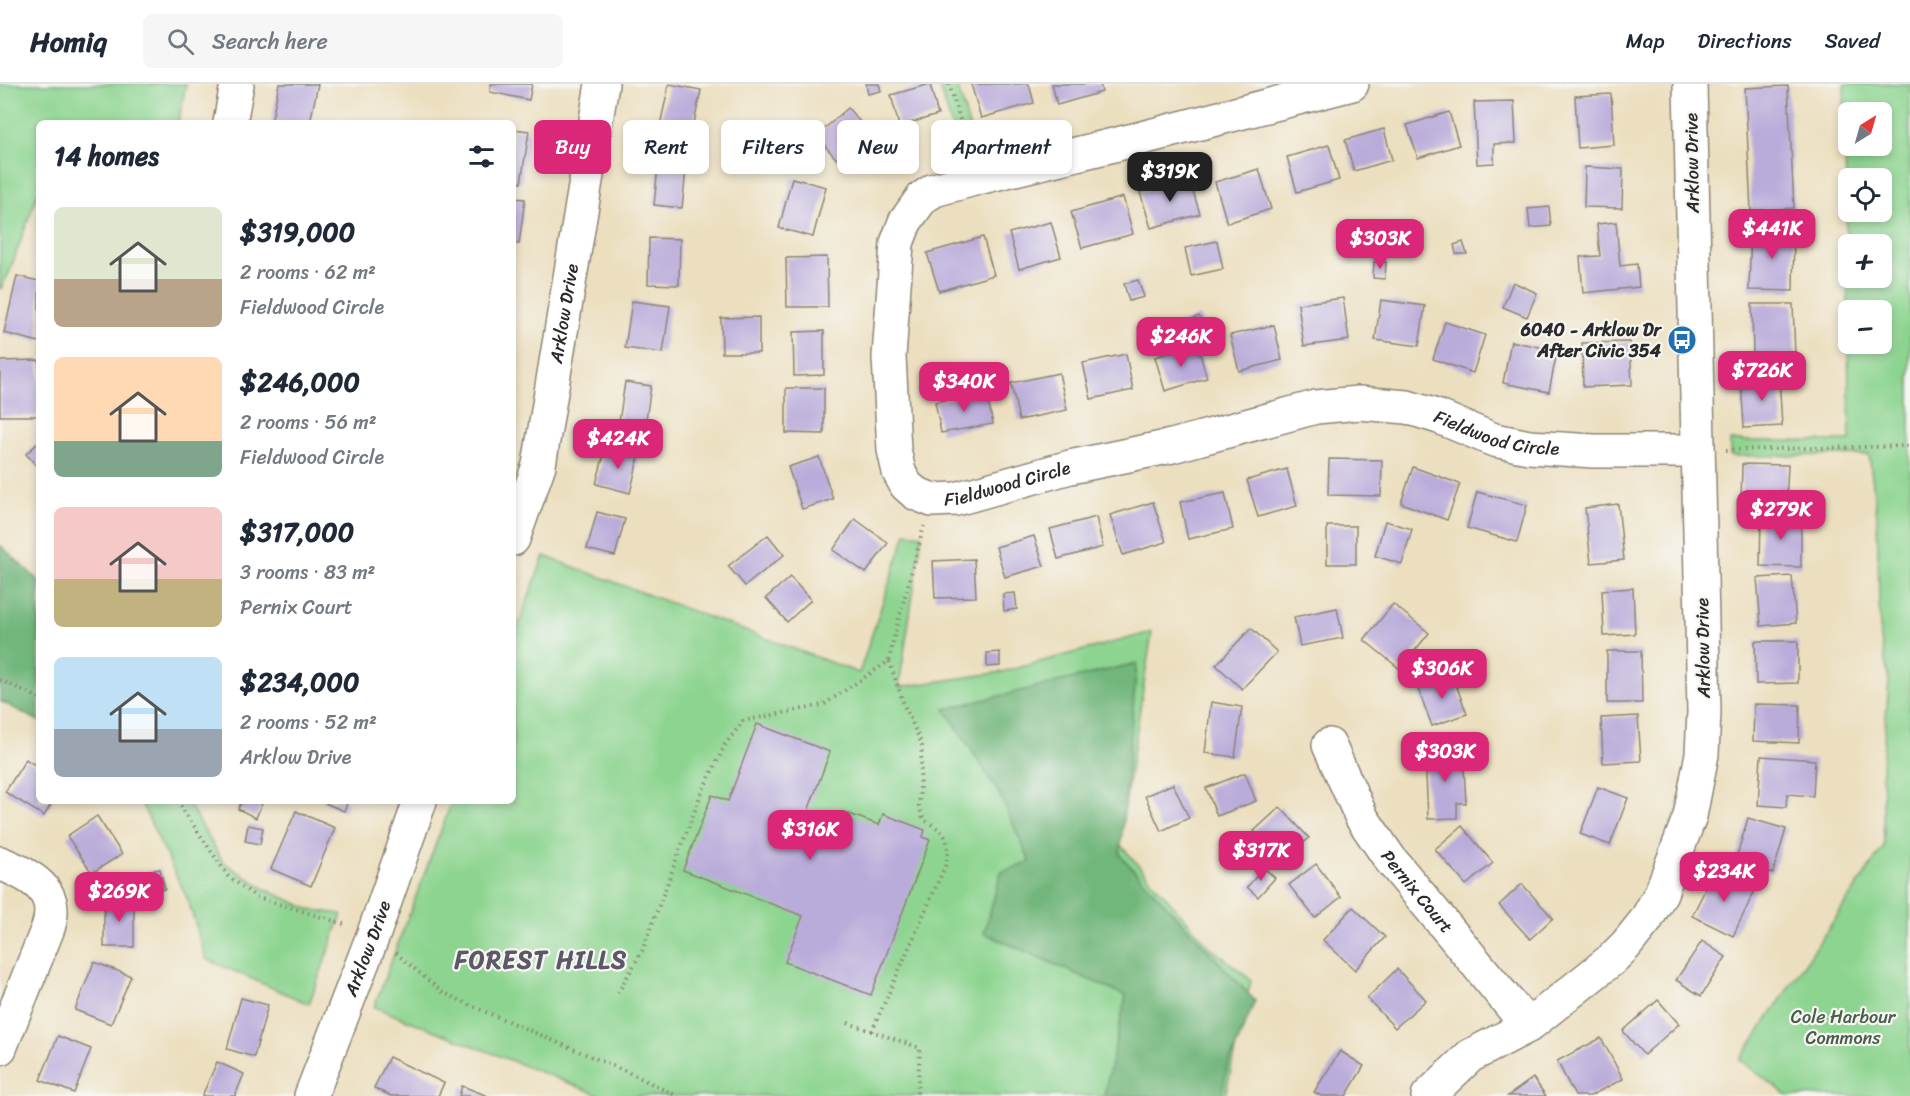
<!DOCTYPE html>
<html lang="en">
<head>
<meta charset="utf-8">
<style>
  body { margin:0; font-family:Sriracha,sans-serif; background:#f6f6f7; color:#1f2937; height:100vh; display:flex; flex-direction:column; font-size:22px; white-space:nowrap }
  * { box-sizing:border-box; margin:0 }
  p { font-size:20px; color:#747a83 }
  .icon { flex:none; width:33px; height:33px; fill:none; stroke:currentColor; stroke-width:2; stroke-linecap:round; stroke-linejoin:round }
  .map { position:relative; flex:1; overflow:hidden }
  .details { position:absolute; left:36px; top:36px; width:480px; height:684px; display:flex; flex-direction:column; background:#fff; border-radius:9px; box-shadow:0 3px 9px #0003 }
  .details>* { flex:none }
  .banner { position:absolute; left:534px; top:36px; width:570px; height:54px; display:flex; gap:12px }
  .needle { width:39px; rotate:37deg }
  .buttons { position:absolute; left:1838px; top:18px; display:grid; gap:12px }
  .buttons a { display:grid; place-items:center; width:54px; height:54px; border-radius:9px; background:#fff; box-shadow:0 3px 9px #0003; font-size:30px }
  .price { position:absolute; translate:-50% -51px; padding:0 14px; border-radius:12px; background:#db2777; color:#fff; font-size:20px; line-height:39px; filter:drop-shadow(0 2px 3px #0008) }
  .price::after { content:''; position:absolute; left:50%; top:36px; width:18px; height:14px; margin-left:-9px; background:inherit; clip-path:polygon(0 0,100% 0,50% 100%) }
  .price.selected { background:#222; color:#fff }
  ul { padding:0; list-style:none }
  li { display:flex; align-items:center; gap:18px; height:150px; padding:0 18px }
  li span { display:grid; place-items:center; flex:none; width:168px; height:120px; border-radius:9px; color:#555 }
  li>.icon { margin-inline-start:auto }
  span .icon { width:72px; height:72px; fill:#fffc; stroke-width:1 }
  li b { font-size:26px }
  h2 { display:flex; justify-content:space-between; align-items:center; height:72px; padding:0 18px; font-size:26px }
  .pill { padding:0 21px; border-radius:9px; background:#fff; box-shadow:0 3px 9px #0003; font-size:21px; line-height:54px }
  .pill.selected { background:#db2777; color:#fff }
  header { display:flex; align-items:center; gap:36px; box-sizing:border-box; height:84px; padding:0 30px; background:#fff; border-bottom:2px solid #e0e1e3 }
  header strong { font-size:28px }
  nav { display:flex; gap:33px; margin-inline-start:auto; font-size:21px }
  .search { width:420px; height:54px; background:#f6f6f7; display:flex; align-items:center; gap:15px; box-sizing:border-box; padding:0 21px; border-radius:9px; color:#747a83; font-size:22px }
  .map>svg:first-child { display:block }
  .green { fill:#8cd48f; stroke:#5c805d; stroke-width:1.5; fill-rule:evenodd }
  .forest { fill:#71b67a; stroke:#4e7052; stroke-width:1.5 }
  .building { fill:#baacda }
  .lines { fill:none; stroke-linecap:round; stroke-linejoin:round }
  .minor-casing { stroke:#8c8575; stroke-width:36 }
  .path { stroke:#8c8575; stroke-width:4; stroke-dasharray:1.5 4.5; stroke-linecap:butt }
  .minor { stroke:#fff; stroke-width:33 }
  .labels { text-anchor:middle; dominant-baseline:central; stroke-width:4.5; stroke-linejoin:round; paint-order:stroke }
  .street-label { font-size:18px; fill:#2b2b2b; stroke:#f6f6f2 }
  .poi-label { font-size:18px; font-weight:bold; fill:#2b2b2b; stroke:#f6f6f2; text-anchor:end }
  .park-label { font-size:18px; fill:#485e49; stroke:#f6f6f2 }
  .district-label { font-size:24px; font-weight:bold; letter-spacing:1.5px; fill:#5d5868; stroke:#f6f6f2 }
</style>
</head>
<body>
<header>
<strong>Homiq</strong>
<div class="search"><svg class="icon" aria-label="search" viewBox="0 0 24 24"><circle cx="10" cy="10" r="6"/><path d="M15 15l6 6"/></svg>Search here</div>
<nav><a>Map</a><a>Directions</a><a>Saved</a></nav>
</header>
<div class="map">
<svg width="1910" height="1012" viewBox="0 0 1910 1012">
  <rect width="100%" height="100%" fill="#f6f6f2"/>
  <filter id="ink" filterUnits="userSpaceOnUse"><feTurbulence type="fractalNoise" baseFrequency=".0167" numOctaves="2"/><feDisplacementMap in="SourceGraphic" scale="12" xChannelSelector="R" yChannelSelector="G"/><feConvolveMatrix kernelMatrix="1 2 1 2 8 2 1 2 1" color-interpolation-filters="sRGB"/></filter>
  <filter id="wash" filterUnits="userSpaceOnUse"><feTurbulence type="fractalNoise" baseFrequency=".008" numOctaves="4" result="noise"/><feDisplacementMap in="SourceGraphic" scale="24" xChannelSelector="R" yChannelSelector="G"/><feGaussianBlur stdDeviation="1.35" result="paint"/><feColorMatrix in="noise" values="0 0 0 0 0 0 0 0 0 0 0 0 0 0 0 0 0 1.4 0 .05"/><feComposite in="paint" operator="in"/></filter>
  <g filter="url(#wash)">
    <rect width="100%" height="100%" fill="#ecdfbf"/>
    <g class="green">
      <path d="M0,0H186L178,39H39V106L9,189L0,206Z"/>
      <path d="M939,0H957L979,77L963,80Z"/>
      <path d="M1844,0H1910V1012H1788L1740,976L1884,762L1882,681L1889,597L1880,550L1877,432L1869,371L1730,372V357H1850L1848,260H1881V226H1848V235ZM1848,28H1881V62H1848ZM1848,94H1881V128H1848ZM1848,160H1881V194H1848Z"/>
      <path d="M906,449L922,451L899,603L1002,588L1152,548L1119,759L1209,862L1251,896L1225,1012H602L374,923L452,717H513V556L544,472L859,589Z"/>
      <path d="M140,717H187L223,778L265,805L311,826L342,830L309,920L206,875L188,816Z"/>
    </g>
    <g class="forest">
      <path d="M0,461L39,497V637L0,617Z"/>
      <path d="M1137,579L1120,771L1255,917L1227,984L1221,1012H1104L1126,912L984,849L1001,788L1030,778L999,709L945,625Z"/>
    </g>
    <g id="blocks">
      <g class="building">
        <path d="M279,0H318L310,39H271Z"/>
        <path d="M491,0H532L529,16L490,8Z"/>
        <path d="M669,0L701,6L690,58L658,51Z"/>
        <path d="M866,0H879L881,7L868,10Z"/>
        <path d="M930,0L938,31L899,42L891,11Z"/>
        <path d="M971,0H1029L1034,19L981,34Z"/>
        <path d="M1052,0H1100L1102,8L1057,21Z"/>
        <path d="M1788,2L1794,124L1751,127L1745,4Z"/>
        <path d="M1611,10L1614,61L1578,64L1575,12Z"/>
        <path d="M1514,17L1516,59L1494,60V79L1477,80L1474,18Z"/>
        <path d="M848,24L872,52L841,80L816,52Z"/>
        <path d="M1449,28L1459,61L1418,74L1407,41Z"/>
        <path d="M513,45L529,47L521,99L513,98Z"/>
        <path d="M1384,45L1392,76L1354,87L1345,56Z"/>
        <path d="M1329,61L1339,96L1297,108L1287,73Z"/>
        <path d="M659,73L687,77L682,124L654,121Z"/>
        <path d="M1585,83L1623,85L1622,124L1584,123Z"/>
        <path d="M1259,85L1271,125L1227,139L1215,98Z"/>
        <path d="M792,94L826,103L813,153L779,144Z"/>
        <path d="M1189,94L1200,130L1151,144L1140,108Z"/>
        <path d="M1123,113L1133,150L1082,164L1071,128Z"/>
        <path d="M513,114L525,115L519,160L513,159Z"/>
        <path d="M1549,123L1551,142L1530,144L1528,125Z"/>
        <path d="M1051,138L1061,173L1019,185L1009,149Z"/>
        <path d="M1616,138L1620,182L1637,180L1639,203L1583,209L1580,173L1600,172L1597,140Z"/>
        <path d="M1751,145L1794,146L1793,207L1749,206Z"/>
        <path d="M983,153L994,191L939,207L927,169Z"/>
        <path d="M649,154L680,155L679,201L648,200Z"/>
        <path d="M1217,157L1223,185L1191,192L1185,164Z"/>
        <path d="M1463,158L1467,170H1456L1454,161Z"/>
        <path d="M827,173L828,223H787L786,174Z"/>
        <path d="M1374,178H1386L1385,195L1373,194Z"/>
        <path d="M17,192L39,197V258L4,249Z"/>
        <path d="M1138,196L1144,213L1129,217L1124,200Z"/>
        <path d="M1513,198L1537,209L1527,233L1503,223Z"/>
        <path d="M1343,214L1349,256L1304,262L1298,220Z"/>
        <path d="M1381,216L1425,222L1419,262L1375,256Z"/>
        <path d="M632,217L670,222L663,269L625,264Z"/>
        <path d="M1752,220H1793L1795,271L1753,272Z"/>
        <path d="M1199,232L1207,249L1184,258L1177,241Z"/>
        <path d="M759,233V269H722L721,234Z"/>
        <path d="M1445,238L1485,251L1473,289L1433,275Z"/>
        <path d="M1274,241L1282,276L1239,287L1230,251Z"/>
        <path d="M824,247V291L794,292L793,248Z"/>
        <path d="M1511,257L1557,267L1549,308L1503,299Z"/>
        <path d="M1630,258L1632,301L1583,303L1582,259Z"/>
        <path d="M1197,260L1207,294L1165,307L1155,273Z"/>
        <path d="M1126,270L1133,306L1091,315L1083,279Z"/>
        <path d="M39,276V332H0V277Z"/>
        <path d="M1059,289L1067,326L1019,336L1011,299Z"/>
        <path d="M1779,292L1782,342L1744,344L1741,294Z"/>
        <path d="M625,298L651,302L645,342L619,338Z"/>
        <path d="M786,304H824V350L786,349Z"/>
        <path d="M986,308L993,340L941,349L935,318Z"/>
        <path d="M39,358V384L26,370Z"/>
        <path d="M606,363L639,372L630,409L596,400Z"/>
        <path d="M819,373L833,415L802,425L788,383Z"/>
        <path d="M1329,375L1382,376L1381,412L1328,411Z"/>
        <path d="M1742,380L1788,381L1786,421L1741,419Z"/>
        <path d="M1413,383L1460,400L1447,436L1401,419Z"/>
        <path d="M1287,385L1297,422L1258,433L1247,396Z"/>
        <path d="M1477,408L1527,421L1517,458L1467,444Z"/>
        <path d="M1225,409L1233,445L1188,455L1180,418Z"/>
        <path d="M1153,418L1166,458L1123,471L1110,431Z"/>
        <path d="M1618,420L1624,476L1591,479L1585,424Z"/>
        <path d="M597,428L625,435L615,472L587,465Z"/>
        <path d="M1761,430L1801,431V483L1760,482Z"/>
        <path d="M1096,433L1103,463L1058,475L1050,445Z"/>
        <path d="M855,435L888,459L866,489L833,466Z"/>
        <path d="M1385,437L1412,445L1402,480L1375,472Z"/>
        <rect x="1327" y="442" width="29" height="38"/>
        <path d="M768,451L784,471L745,502L728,482Z"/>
        <path d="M1034,452L1044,482L1005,493L996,463Z"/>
        <path d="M974,475L976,513L935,514L933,477Z"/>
        <path d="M1792,492L1796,539L1761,542L1757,494Z"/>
        <path d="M790,493L811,516L787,538L766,514Z"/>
        <path d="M1633,504L1635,550L1604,552L1602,506Z"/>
        <path d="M1015,509L1017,525L1004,527L1003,510Z"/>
        <path d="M1393,520L1429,549L1400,585L1364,556Z"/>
        <path d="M1337,524L1343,554L1300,562L1294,533Z"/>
        <path d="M1251,544L1277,568L1242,605L1216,581Z"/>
        <path d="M1755,557H1798V599L1756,600Z"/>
        <path d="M1607,567H1641L1642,619H1607Z"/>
        <path d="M1000,568V582L987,583V569Z"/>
        <path d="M1452,590L1467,630L1432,642L1417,602Z"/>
        <path d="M1211,618L1242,623L1235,673L1205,669Z"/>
        <path d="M1754,620L1800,621L1799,659L1753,657Z"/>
        <path d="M1638,632L1641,677L1603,679L1601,634Z"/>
        <path d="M757,640L830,668L804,738L835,750L844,728L879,741L883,730L925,746L923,753L930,756L871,911L785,878L803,832L683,786L712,711L728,717Z"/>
        <path d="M1463,666L1466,719H1457V734L1428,735L1425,668Z"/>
        <path d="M1761,672L1815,676L1813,712L1787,710L1786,723L1758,721Z"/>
        <path d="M26,675L39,684V717H53L44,732L5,708Z"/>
        <path d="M1245,689L1256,717L1217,732L1206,704Z"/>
        <path d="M1173,700L1189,734L1161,747L1145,712Z"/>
        <path d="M1598,703L1628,714L1610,761L1580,750Z"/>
        <path d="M242,717H263L256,734L238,725Z"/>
        <path d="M320,717H348L344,727Z"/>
        <path d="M1280,723L1309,754L1283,778L1254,747Z"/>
        <path d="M296,727L335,744L311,802L271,785Z"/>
        <path d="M97,732L122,770L92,789L67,752Z"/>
        <path d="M1748,734L1786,745L1773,789L1735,778Z"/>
        <path d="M248,741L263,744L260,760L245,757Z"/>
        <path d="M1462,742L1493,779L1466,801L1435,765Z"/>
        <path d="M1316,780L1341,813L1315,834L1289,801Z"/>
        <path d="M1264,784L1275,794L1258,813L1247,803Z"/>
        <path d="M160,785L165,805L140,811L136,790Z"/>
        <path d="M1715,786L1755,806L1733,852L1692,832Z"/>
        <path d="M1522,800L1553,834L1530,855L1499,821Z"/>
        <rect x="104" y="815" width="30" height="48"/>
        <path d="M1353,823L1385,853L1355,886L1323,856Z"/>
        <path d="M1702,857L1726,873L1701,912L1676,896Z"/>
        <path d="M94,878L131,892L111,940L75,926Z"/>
        <path d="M1397,885L1426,916L1395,944L1367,914Z"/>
        <path d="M241,914L268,921L254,973L227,965Z"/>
        <path d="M1658,916L1679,940L1644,971L1623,947Z"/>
        <path d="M58,952L91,965L74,1009L40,996Z"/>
        <path d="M1601,954L1623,995L1590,1012H1575L1557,977Z"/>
        <path d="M1340,967L1364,982L1346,1012H1321L1314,1008Z"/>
        <path d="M389,973L444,999L438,1012H391L374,1004Z"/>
        <path d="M217,978L244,990L235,1012H202Z"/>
        <path d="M1533,994L1546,1012H1508Z"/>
        <path d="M462,1002L488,1012H459Z"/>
      </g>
    </g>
  </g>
  <g filter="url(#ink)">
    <use href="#blocks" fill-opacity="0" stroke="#8c8575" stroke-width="1.5"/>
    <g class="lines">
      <g class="minor-casing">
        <g id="minor">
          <path id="s1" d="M1352,0L1138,55L978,94L934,106L922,114L905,138L897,159L889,273L894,366L899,388L906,401L915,409L932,416L956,415L1070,383L1172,362L1316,323L1359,319L1407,323L1439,333L1494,356L1529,363L1594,367H1698"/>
          <path d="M230,39L237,0"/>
          <path id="s2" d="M513,455L539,381L602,0"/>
          <path id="s3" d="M1329,661L1362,734L1390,775L1528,942"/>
          <path d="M0,779C29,791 61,805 48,844L0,964"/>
          <path id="s4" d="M311,1012L374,849L420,717"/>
          <path d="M1428,1012L1470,972L1528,942L1611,876L1626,861L1646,836L1661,809L1690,732L1702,670L1704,628L1690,0"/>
        </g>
      </g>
      <g class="path">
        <path d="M949,0L969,65"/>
        <path d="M1726,366L1910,362"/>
        <path d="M0,596L39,614"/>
        <path d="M177,717L228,792L256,813L347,841"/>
        <path d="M396,869L442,908L479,925L632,990L677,1012"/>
        <path d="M618,909L642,867L701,710L725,661L743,637L823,621L889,577L895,549L924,442"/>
        <path d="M848,939L920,964L917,1012"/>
        <path d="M872,947L946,780C951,753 945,748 923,735L919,722L922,661L905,623L889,577"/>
      </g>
      <use href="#minor" class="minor"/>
    </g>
  </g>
  <defs>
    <g id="bus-disc" transform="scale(1.5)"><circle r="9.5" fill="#1f6fb2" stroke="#f6f6f2"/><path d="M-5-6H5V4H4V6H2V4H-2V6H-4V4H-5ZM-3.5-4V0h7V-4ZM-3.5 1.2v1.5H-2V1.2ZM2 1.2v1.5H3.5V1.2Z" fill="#fff"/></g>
  </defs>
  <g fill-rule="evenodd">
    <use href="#bus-disc" x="1682" y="256"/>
  </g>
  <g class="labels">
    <g class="street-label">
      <text transform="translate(1692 79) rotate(-91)">Arklow Drive</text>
      <text stroke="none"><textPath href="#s2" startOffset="232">Arklow Drive</textPath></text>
      <text stroke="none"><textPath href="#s1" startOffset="1354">Fieldwood Circle</textPath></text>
      <text stroke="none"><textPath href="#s1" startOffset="850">Fieldwood Circle</textPath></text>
      <text transform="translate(1703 564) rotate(-91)">Arklow Drive</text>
      <text stroke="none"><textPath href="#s3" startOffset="172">Pernix Court</textPath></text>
      <text stroke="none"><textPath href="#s4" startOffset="158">Arklow Drive</textPath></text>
    </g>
    <g class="poi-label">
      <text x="1661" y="246">6040 - Arklow Dr<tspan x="1661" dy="21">After Civic 354</tspan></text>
    </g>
    <g class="park-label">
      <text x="1843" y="933">Cole Harbour<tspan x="1843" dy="21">Commons</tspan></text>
    </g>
    <g class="district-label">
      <text x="541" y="876">FOREST HILLS</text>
    </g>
  </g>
</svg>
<div class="buttons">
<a><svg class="needle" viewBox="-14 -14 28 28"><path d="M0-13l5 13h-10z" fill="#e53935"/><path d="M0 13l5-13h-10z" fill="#747a83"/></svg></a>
<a><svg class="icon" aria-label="locate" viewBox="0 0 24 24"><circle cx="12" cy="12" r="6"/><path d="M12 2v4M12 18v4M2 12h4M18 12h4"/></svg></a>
<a>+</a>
<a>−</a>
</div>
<b class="price selected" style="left:1170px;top:119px">$319K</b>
<b class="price" style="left:1772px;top:176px">$441K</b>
<b class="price" style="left:1380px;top:186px">$303K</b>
<b class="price" style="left:1181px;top:284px">$246K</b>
<b class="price" style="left:1762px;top:318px">$726K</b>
<b class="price" style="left:964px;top:329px">$340K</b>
<b class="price" style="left:618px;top:386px">$424K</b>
<b class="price" style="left:1781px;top:457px">$279K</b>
<b class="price" style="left:1442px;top:616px">$306K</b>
<b class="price" style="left:1445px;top:699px">$303K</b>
<b class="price" style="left:810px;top:777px">$316K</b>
<b class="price" style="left:1261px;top:798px">$317K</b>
<b class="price" style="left:1724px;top:819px">$234K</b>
<b class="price" style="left:119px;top:839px">$269K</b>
<div class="banner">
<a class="pill selected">Buy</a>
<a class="pill">Rent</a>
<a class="pill">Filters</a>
<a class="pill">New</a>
<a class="pill">Apartment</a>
</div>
<section class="details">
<h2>14 homes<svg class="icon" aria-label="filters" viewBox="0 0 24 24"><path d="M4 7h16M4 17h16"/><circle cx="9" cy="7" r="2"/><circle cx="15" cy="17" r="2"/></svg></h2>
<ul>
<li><span style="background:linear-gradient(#dfe7d0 60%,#b9a48a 0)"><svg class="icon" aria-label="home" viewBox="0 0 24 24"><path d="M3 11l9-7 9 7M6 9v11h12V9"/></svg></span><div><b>$319,000</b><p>2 rooms · 62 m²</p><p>Fieldwood Circle</p></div></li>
<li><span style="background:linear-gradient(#ffd9b3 70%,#7fa58c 0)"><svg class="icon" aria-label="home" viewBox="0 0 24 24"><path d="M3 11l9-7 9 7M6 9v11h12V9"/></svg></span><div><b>$246,000</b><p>2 rooms · 56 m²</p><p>Fieldwood Circle</p></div></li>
<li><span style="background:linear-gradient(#f6c9c9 60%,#c2b280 0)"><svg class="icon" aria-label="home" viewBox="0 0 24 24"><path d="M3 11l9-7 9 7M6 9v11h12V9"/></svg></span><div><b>$317,000</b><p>3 rooms · 83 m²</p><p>Pernix Court</p></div></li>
<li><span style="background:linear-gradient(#bfe0f5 60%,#9aa5b1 0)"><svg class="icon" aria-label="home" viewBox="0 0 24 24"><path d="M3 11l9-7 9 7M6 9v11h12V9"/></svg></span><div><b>$234,000</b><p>2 rooms · 52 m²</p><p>Arklow Drive</p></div></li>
</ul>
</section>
</div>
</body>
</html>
